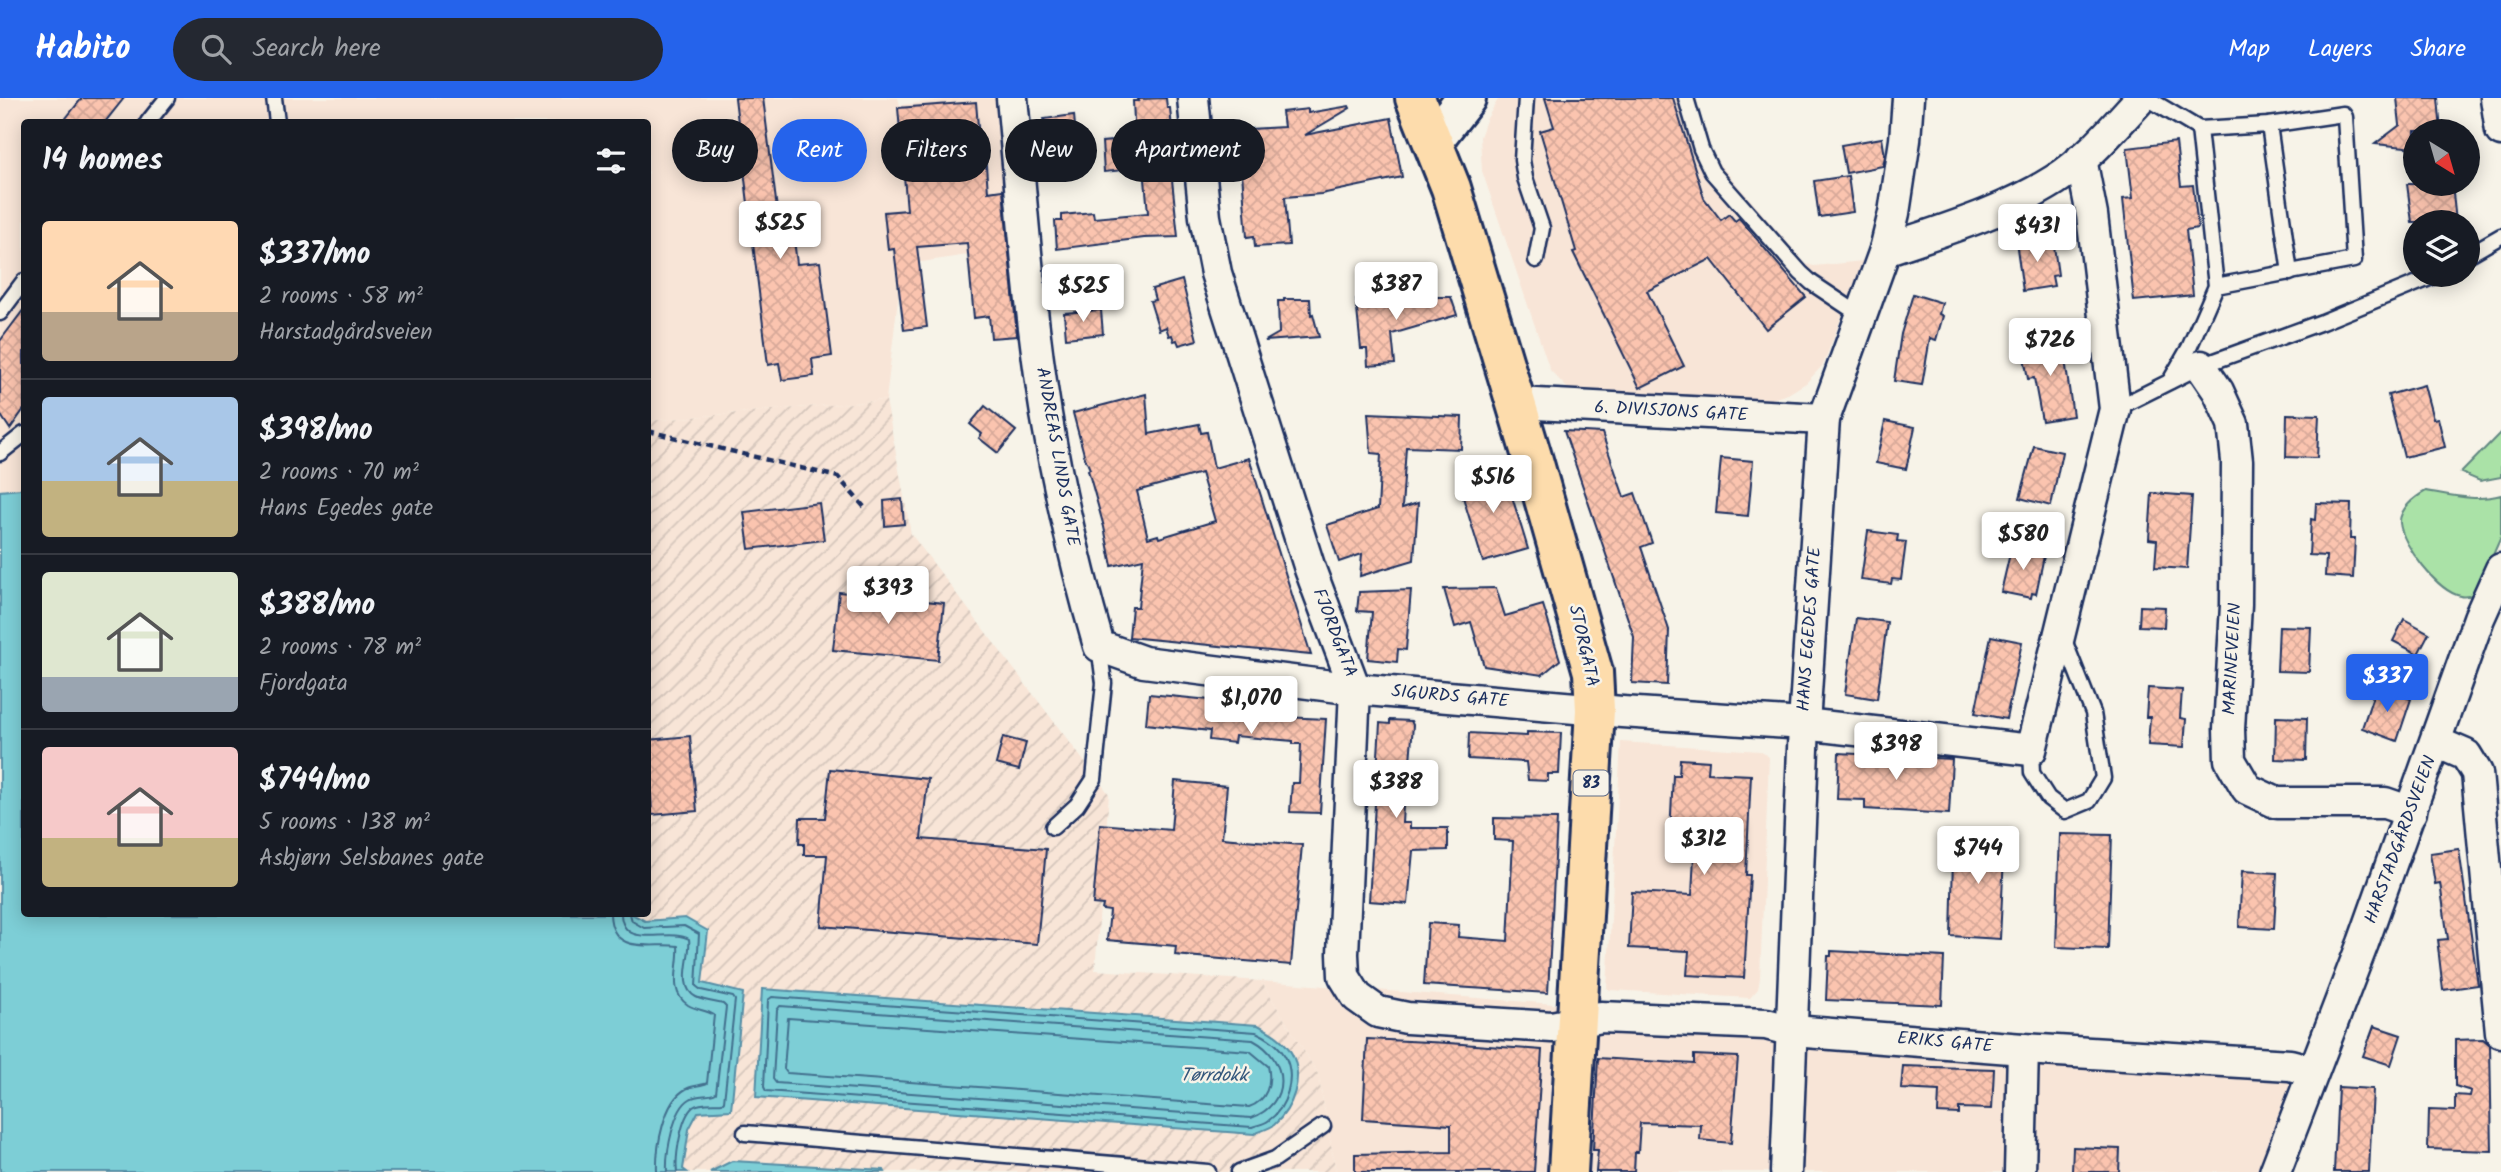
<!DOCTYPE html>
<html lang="en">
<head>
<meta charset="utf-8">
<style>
  body { margin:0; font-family:Kalam,sans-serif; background:#242831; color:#f1f3f6; height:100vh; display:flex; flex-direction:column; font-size:26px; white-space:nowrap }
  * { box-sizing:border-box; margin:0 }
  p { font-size:23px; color:#9ea1a6 }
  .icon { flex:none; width:38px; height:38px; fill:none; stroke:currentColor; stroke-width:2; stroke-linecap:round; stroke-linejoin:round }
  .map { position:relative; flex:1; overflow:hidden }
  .panel { position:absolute; left:21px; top:21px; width:630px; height:798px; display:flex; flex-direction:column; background:#171b24; border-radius:7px; box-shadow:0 4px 18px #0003 }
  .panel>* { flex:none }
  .top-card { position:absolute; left:672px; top:21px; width:665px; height:63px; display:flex; gap:14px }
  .needle { width:46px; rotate:143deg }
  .tools { position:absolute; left:2403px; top:21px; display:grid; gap:14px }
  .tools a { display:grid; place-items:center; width:77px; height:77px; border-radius:50%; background:#171b24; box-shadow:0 4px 18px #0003; font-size:35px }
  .price { position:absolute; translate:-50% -60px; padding:0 16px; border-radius:7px; background:#fff; color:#222; font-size:23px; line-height:46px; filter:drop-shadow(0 2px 4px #0008) }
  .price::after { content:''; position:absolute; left:50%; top:42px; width:21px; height:16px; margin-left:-10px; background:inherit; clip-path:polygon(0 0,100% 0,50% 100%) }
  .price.on { background:#2563eb; color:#fff }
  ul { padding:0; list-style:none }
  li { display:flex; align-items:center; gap:21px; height:175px; padding:0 21px }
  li+li { border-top:2px solid #363941 }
  li span { display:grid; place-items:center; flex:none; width:196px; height:140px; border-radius:7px; color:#555 }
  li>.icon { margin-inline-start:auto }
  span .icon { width:84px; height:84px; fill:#fffc; stroke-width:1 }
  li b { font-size:30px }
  h2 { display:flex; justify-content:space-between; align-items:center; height:84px; padding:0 21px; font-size:30px }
  .chip { padding:0 24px; border-radius:32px; background:#171b24; box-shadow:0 4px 18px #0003; font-size:24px; line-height:63px }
  .chip.on { background:#2563eb; color:#fff }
  header { display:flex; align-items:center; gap:42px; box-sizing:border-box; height:98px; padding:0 35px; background:#2563eb; color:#fff }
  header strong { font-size:33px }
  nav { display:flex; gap:38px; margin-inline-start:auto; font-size:24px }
  .search { width:490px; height:63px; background:#242831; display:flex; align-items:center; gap:18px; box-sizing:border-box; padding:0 24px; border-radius:38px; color:#9ea1a6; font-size:26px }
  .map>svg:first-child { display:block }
  .built { fill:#f8e5d7 }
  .industrial { fill:url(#industrial-furrows) }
  .grass { fill:#aae2a7; stroke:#628882; stroke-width:2 }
  .water { fill:#7dced6; stroke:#568ea6; stroke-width:2 }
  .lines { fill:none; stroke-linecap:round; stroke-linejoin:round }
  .shore { stroke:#426f8e; stroke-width:2 }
  .building { fill:url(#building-cross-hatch); stroke:#1b2f5e; stroke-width:2; fill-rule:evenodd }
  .lane-casing { stroke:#1b2f5e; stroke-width:19 }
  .street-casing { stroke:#1b2f5e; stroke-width:35 }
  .secondary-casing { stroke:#1b2f5e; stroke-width:44 }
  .highway-casing { stroke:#1b2f5e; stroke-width:44 }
  .path { stroke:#1b2f5e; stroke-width:4.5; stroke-dasharray:7 5; stroke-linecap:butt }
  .lane { stroke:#f7f3e8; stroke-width:14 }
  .street { stroke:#f7f3e8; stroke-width:30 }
  .secondary { stroke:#f7f3e8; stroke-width:38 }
  .highway { stroke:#fddcac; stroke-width:38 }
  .labels { text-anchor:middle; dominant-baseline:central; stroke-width:5; stroke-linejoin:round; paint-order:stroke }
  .shield { fill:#f7f3e8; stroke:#5d6a87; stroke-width:2 }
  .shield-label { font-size:16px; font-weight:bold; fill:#1b2f5e }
  .street-label { font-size:18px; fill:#1b2f5e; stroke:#f7f3e8 }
  .water-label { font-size:19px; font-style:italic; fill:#34577c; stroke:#f7f3e8 }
</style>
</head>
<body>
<header>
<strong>Habito</strong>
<div class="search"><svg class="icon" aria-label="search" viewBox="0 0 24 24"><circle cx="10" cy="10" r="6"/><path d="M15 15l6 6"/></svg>Search here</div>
<nav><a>Map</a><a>Layers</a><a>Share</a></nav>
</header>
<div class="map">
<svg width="2501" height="1074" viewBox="0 0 2501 1074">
  <defs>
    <pattern id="industrial-furrows" width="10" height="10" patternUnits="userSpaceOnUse" patternTransform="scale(1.75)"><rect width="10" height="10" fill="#f8e5d7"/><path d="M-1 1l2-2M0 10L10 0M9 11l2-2" fill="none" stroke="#d4c5bb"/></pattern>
    <pattern id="building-cross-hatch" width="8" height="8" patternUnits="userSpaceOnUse" patternTransform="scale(1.75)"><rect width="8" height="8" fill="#fbc4af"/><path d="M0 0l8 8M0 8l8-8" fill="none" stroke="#d7a999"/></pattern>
  </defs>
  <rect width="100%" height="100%" fill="#f7f3e8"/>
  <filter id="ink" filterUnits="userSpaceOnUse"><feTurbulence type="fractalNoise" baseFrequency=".0143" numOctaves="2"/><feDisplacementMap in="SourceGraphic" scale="14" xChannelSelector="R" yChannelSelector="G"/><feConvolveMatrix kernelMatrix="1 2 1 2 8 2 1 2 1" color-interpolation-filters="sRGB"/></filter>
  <g filter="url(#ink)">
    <g class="built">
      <path d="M0,0H898L900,7L963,0H1022L1039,146L902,167L886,302L648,323V24H24V386L20,391L0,393Z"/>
      <path d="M1499,0H1695L1714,60L1806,166L1814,168L1863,163L1823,267L1806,285L1788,296L1772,301L1582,296L1567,290L1550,272L1482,73L1480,39L1486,22Z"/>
      <path d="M1621,644L1760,653L1769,659L1760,880L1758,891L1750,900L1610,892L1607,890Z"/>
      <path d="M1261,883L2315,966L2278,1074H1336L1318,976Z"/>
    </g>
    <path class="industrial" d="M886,302L911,436L1109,696L1095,872L1261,883L1318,976L1336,1074H885L732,1063L710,1074H687L683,1071L689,1031L698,1014L702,885L685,820L645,823L632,816H648V323Z"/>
    <g class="grass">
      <path d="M2501,334V379L2480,383L2461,375Z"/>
      <path d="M2426,393C2451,397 2476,404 2501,397V439L2476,495C2471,497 2466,500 2461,498C2438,494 2402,447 2400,425C2399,411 2415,399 2426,393Z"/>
    </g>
    <g class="water">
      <path d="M24,386V816H632L645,823L685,820L708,833L702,885L743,895L731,1012L698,1014L689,1031L683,1071L687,1074H0V393L20,391Z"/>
      <path d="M762,891L1258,927C1271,934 1285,942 1292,956C1304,980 1293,1010 1274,1027C1269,1031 1260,1033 1254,1036L756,999Z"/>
      <path d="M732,1063L884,1072L885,1074H710Z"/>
    </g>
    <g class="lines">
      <g class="shore">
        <path d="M610,816C612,859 653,844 678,848C680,868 667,893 688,907C696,912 707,912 714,917L707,985C701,988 693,987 686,991C663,1003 656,1051 657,1074"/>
        <path d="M621,816C623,853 669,829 689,841C692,857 676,889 696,899C704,903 715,904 723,906L726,909L716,995C709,999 698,996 690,1001C673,1011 666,1055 667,1074"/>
        <path d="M630,816L632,823L644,830L684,828L699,836L696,888L701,892L733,899L735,902L724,1003L722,1005C714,1006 700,1004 693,1009C681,1019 675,1059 677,1074"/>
        <path d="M772,899L1256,934C1267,939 1279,947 1285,958C1296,979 1287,1010 1268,1023C1264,1026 1257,1027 1252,1029L766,993L764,989L768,902Z"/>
        <path d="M780,908L1253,942C1289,961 1291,1006 1251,1020L776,985L773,981L777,912Z"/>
        <path d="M788,920L1250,953L1268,968C1272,985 1267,1003 1249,1009L787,975L784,971Z"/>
      </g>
    </g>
    <g class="building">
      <path d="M82,0H124L105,24H63Z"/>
      <path d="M735,0H763L779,127L792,125L797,166L820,164L832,258L812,261L814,278L782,282L779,265L768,267Z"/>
      <path d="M1166,0L1167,10H1170L1174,53H1169L1178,139L1144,140L1057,151L1055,123H1062V117L1093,114L1094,120L1148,115L1144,70L1104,74L1102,44L1135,41L1133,3H1139L1138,1Z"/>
      <path d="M1545,0H1673L1704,100L1721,122L1729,116L1735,123L1739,120L1806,199L1766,231L1711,161L1647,193L1684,268L1640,290L1573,154L1576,153L1540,33L1554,29Z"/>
      <path d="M2397,0H2438L2441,33H2415V50L2375,46L2400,27Z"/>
      <path d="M976,4L979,41H984L988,94L1003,92L1017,238L991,240L989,218L974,220L967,145L917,149L927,229L904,232L894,151L888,152L884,114L907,112L898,10Z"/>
      <path d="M1349,8L1350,10L1305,37L1391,20L1402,79L1321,96L1285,99L1289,147L1255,149L1254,138L1247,139L1239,36L1251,34L1250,31L1284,29L1282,14L1308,11V15Z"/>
      <path d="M1074,17L1076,40L1087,39L1088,59L1048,63L1044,21Z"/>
      <path d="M1882,40L1885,58L1883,68L1846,75L1841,47Z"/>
      <path d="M2176,44L2181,88L2193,87L2198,130L2186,132L2193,197L2134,203L2123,101L2133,100L2127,50Z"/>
      <path d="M1848,78L1853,114L1819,119L1814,83Z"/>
      <path d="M2407,86H2452L2456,124H2412Z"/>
      <path d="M2046,139L2048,149L2054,148L2058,177L2052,178L2054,188L2023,193L2016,143Z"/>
      <path d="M1182,182L1197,242L1179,247L1177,242L1174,243L1172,237L1169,238L1166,229L1159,232L1150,203L1155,202L1152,191Z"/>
      <path d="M1913,196L1942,205L1939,216L1943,218L1936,242L1930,240L1922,287L1894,283L1901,236Z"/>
      <path d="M1414,199H1451L1457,217L1392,236L1395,266L1368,268L1367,251H1361L1356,202Z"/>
      <path d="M1284,201H1310L1311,217L1313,216L1319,239L1265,243L1279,235L1278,203H1284Z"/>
      <path d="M24,211V311L10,331L0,316V243Z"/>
      <path d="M1101,212L1103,236L1066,240L1064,215Z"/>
      <path d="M2062,240L2073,318L2042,323L2034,280L2028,281L2024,259L2030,258L2028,245Z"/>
      <path d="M2424,287L2433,321L2438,320L2445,349L2404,359L2388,297Z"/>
      <path d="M1146,296L1149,336L1199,326L1201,335L1207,334L1214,370L1249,360L1311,557L1129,539L1132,509H1138L1143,461L1112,468L1104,429L1088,372L1090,371L1085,360L1073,315ZM1201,375L1215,423L1159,440L1158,437L1148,440L1137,393Z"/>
      <path d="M985,308L1016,333L998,355L979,340L982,336L970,326Z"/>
      <path d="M1368,315L1462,319L1461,351L1406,349L1402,410L1418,405L1414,462L1360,478L1362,456L1339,464L1327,427L1378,411L1381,356L1371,355Z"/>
      <path d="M2287,316L2319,317L2317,360L2286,359Z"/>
      <path d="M1885,323L1915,329L1906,371L1876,365Z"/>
      <path d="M1564,333L1602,335L1624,399L1635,395L1652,445L1641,449L1669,532L1667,587L1632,585L1634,539Z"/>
      <path d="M2034,348L2062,354L2051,408L2020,400Z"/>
      <path d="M1721,360L1753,363L1748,418L1716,415Z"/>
      <path d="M1503,369L1528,451L1483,464L1458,383Z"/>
      <path d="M2152,395L2192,398L2187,471L2155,469L2157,442L2149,441Z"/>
      <path d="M902,401L904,426L885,428L884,403Z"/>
      <path d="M819,405L824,442L749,451L744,414Z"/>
      <path d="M2316,405L2351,406L2350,441H2355L2353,480L2325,478L2326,458L2309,457L2311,421L2315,422Z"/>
      <path d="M1868,433L1898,437L1897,443L1906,444L1901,482L1892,481L1891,486L1861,482Z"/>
      <path d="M2012,447L2042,453L2040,458H2044L2036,496L2032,495L2031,500L2001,494Z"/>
      <path d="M1496,490L1505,518L1543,507L1560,562L1542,577L1484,568L1471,524L1455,529L1444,491Z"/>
      <path d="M1411,492L1406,552L1398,551L1397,564L1368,561L1372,514L1357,513L1359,494Z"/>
      <path d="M839,494L944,505L938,562L833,552Z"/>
      <path d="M2140,508L2165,509L2164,529L2139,528Z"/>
      <path d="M1856,520L1887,524L1877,601L1845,596Z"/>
      <path d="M2404,521L2429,535L2418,556L2393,543Z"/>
      <path d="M2279,528L2311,529L2309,574L2277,573Z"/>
      <path d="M1991,538L2022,544L2006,621L1975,615Z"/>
      <path d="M2376,589L2411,601L2397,643L2362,630Z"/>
      <path d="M2148,590L2182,592L2180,620L2186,621L2184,649L2148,647L2150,619H2146Z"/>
      <path d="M1149,596L1240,605L1239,617L1326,621L1320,715L1290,714L1292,685H1299L1301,646H1293V643L1235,638L1234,645L1209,642L1210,633L1146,626Z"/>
      <path d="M2276,619L2307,620L2306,662L2275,661Z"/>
      <path d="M1390,622L1411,623L1413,627L1409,675H1405L1402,725H1410V730H1448V752L1413,753L1408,806L1369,803L1380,625L1390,626Z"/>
      <path d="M1527,634L1561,635L1559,676H1548V683L1528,682L1526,664L1468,661L1469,635L1527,638Z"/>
      <path d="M690,638L697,713L652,717L648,642Z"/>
      <path d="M1003,639L1026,645L1019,672L996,666Z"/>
      <path d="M1839,655L1952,661L1949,716L1865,711V702L1837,701Z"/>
      <path d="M1680,661L1709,663L1708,675L1751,677L1746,777H1750L1744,880L1687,877L1689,853L1629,850L1632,794L1692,797L1695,738L1670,737L1673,677H1679Z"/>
      <path d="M830,671L928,681L921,741L1046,751L1037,846L821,828L827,757H804V746H799L800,720H825Z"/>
      <path d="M1175,683L1227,688L1222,740L1302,747L1291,867L1175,857L1176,848L1107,842L1110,813L1102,812L1103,807L1093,806L1100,726L1171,732Z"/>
      <path d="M1494,720L1557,721L1548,895L1424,887L1428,825L1459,827L1458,839L1508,843L1513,743L1494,742Z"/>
      <path d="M1956,734L2005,737L2000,841L1951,838L1953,760H1955Z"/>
      <path d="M2060,736L2112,737L2108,851L2056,849Z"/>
      <path d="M2459,751L2478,887L2443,892L2438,849H2439L2438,842L2448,841L2440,785L2435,786L2430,755Z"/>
      <path d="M2242,773L2277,775L2274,831L2239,829Z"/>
      <path d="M1831,853L1944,859L1942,907L1826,902L1828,858H1831Z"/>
      <path d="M2374,928L2401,937L2391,967L2363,958Z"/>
      <path d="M1367,941L1449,945L1542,952L1534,1074H1355V1056L1451,1054V1027L1363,1021Z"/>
      <path d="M2483,941L2490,947L2492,1053L2428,1051L2429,1012L2455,1013V997L2470,998L2471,993L2455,988V942Z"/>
      <path d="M1694,957L1738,959L1731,1045L1700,1042L1701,1027L1640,1025L1638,1054H1635L1634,1074H1596L1598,1052H1593L1598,960L1694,966Z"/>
      <path d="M1903,968L1994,971L1992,1011L1959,1010V1016L1938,1015L1939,993L1901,991Z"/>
      <path d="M2338,989L2373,991L2369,1074H2334Z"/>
      <path d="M2073,1049L2120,1051L2119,1074H2072Z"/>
    </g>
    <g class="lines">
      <g class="lane-casing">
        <g id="lane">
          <path d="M274,0L277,24"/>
          <path d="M1526,0L1522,62L1525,80L1542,130L1536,162"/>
          <path d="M1686,0L1701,51L1712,74L1801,175L1812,185L1860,217"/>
          <path d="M2147,0L2199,31L2269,27L2343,16L2345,19L2354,162L2216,188"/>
          <path d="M148,24L167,0"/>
          <path d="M2269,27L2290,175"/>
          <path d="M2468,157L2501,138"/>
          <path d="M0,215L24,183"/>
          <path d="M2170,283L2189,250L2216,188L2199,31"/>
          <path d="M2115,311L2201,268L2322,224L2437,177"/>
          <path d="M0,355L24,336"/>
          <path d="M2031,652L2032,675L2048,700L2065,713L2089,703L2103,680L2093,615L2064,542"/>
          <path d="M1053,729L1077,707L1094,681L1104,585L1099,548"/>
          <path d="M745,1035L1208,1074"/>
          <path d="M1239,1074L1275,1061L1323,1028"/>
        </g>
      </g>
      <g class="street-casing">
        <g id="street">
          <path d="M1012,0C1022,105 1029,212 1046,316C1059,395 1077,472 1099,548L1144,564L1355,591L1622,614L1804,626L2031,652L2115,311L2092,117L2081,61"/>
          <path d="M1193,0L1205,119L1216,175L1310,471L1355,591L1343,856L1344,878L1357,899L1378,914L1407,920L1552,929L1601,919L1766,926L1793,933L2023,951L2290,967L2313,973"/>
          <path d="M2496,0L2501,33"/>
          <path d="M1885,152C1943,132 2003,115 2055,82C2088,61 2115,28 2141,0"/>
          <path d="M2201,268L2218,293L2233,326L2237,363L2236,507L2229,631L2230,662L2247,691L2277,705H2385L2411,714"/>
          <path d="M1517,305L1824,321"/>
          <path d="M2436,644L2466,657L2477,675L2501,934"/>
          <path d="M1786,1074L1804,626L1824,321L1885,152L1894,115L1905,42L1908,0"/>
          <path d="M2020,1074L2023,951"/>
          <path d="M2275,1074L2363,845L2479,520L2501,471"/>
        </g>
      </g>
      <g class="secondary-casing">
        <path id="secondary" d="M1433,42L1466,0"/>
      </g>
      <g class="highway-casing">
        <path id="highway" d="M1415,0L1451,90L1533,362L1593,574L1595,612L1568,1074"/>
      </g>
      <path class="path" d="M648,333L838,379L866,411"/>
      <use href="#lane" class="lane"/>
      <use href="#street" class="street"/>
      <use href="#secondary" class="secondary"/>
      <use href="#highway" class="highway"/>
    </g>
  </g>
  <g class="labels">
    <rect class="shield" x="1573.5" y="672.5" width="35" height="25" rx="5"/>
    <g class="shield-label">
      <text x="1591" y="685">83</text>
    </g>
    <g class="street-label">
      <text transform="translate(1671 314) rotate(3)">6. DIVISJONS GATE</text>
      <text transform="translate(1057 359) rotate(80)">ANDREAS LINDS GATE</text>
      <text transform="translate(1810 531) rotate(-86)">HANS EGEDES GATE</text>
      <text transform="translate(1334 535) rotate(69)">FJORDGATA</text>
      <text transform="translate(1583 548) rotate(77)">STORGATA</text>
      <text transform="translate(2233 561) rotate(-87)">MARINEVEIEN</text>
      <text transform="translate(1450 599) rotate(5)">SIGURDS GATE</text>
      <text transform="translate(2401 742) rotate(-70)">HARSTADGÅRDSVEIEN</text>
      <text transform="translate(1945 945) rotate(5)">ERIKS GATE</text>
    </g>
    <g class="water-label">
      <text x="1214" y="978">Tørrdokk</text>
    </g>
  </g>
</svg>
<div class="tools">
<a><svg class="needle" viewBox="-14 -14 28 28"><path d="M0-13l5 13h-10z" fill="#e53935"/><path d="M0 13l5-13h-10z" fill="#9ea1a6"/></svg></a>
<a><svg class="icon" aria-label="layers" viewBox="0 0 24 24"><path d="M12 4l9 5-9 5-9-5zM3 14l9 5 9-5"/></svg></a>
</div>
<b class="price" style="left:780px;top:163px">$525</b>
<b class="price" style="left:2037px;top:166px">$431</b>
<b class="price" style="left:1396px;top:224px">$387</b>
<b class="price" style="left:1083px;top:226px">$525</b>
<b class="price" style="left:2050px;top:280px">$726</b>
<b class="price" style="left:1493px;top:417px">$516</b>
<b class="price" style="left:2023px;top:474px">$580</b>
<b class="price" style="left:888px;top:528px">$393</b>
<b class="price on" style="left:2387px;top:616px">$337</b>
<b class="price" style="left:1251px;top:638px">$1,070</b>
<b class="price" style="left:1896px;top:684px">$398</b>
<b class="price" style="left:1396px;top:722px">$388</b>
<b class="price" style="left:1704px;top:779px">$312</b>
<b class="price" style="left:1978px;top:788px">$744</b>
<div class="top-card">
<a class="chip">Buy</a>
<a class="chip on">Rent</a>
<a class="chip">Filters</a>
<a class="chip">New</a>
<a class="chip">Apartment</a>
</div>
<section class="panel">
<h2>14 homes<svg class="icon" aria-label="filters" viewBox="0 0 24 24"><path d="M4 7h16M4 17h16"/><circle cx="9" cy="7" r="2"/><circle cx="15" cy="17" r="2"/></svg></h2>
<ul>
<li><span style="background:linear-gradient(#ffd9b3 65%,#b9a48a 0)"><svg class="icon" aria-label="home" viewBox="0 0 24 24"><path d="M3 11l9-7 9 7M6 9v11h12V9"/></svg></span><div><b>$337/mo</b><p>2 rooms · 58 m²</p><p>Harstadgårdsveien</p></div></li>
<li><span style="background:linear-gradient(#a9c7e8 60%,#c2b280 0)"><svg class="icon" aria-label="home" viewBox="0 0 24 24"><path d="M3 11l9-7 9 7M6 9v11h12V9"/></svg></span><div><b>$398/mo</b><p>2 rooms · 70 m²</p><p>Hans Egedes gate</p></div></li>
<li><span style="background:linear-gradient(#dfe7d0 75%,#9aa5b1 0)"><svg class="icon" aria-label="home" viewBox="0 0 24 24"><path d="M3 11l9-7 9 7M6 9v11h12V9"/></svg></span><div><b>$388/mo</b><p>2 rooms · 78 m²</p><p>Fjordgata</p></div></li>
<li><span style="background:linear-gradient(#f6c9c9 65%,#c2b280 0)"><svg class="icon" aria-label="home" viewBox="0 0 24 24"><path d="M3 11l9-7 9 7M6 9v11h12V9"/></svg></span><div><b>$744/mo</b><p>5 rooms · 138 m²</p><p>Asbjørn Selsbanes gate</p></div></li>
</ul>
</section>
</div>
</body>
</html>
